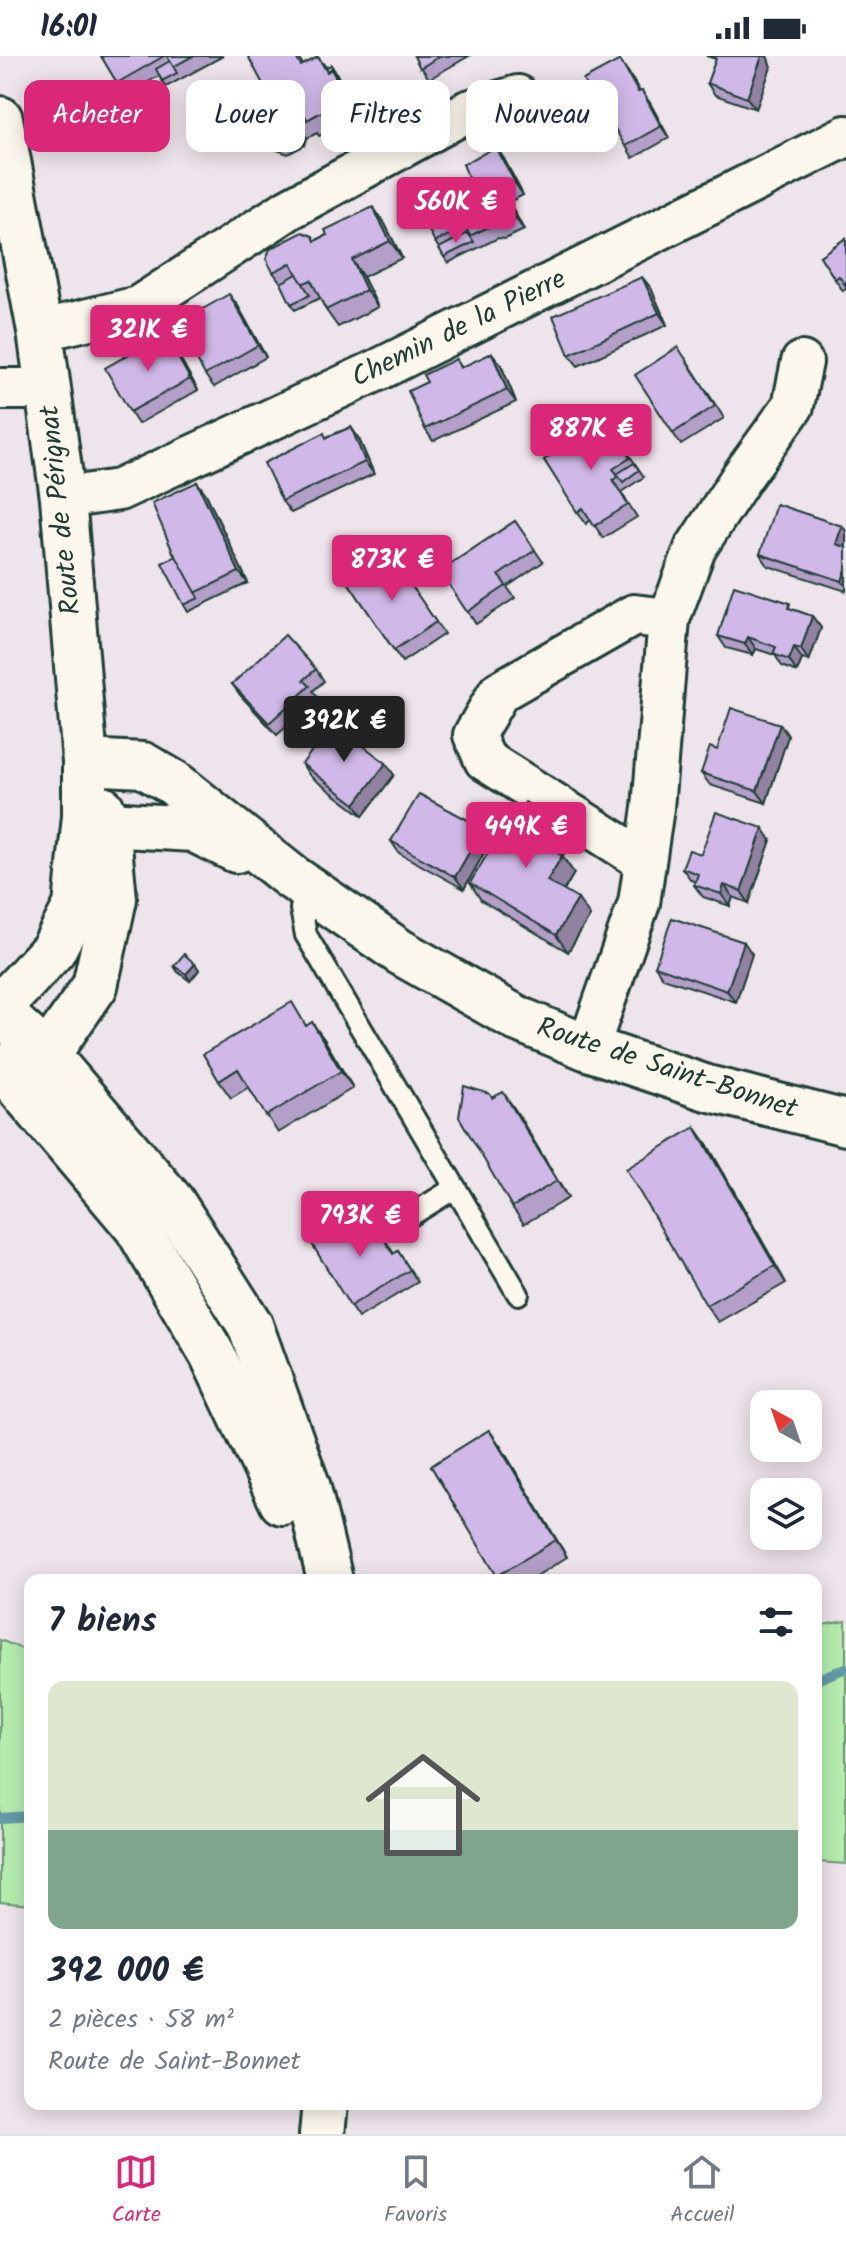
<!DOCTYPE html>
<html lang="fr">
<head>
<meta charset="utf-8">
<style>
  body { margin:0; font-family:Kalam,sans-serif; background:#f6f6f7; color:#1f2937; height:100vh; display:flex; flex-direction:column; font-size:30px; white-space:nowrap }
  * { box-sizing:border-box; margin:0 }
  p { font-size:26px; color:#747a83 }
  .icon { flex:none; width:44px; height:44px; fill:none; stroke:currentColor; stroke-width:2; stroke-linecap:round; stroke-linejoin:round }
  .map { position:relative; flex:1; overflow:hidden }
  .details { position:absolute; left:24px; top:1518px; width:798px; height:536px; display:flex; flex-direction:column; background:#fff; border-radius:16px; box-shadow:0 4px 20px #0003 }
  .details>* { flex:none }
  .top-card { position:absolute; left:24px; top:24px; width:798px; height:72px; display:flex; gap:16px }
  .needle { width:52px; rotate:320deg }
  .controls { position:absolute; left:750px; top:1334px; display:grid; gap:16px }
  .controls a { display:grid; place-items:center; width:72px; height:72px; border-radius:16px; background:#fff; box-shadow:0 4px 20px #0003; font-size:40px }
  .price { position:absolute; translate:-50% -68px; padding:0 18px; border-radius:8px; background:#db2777; color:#fff; font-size:26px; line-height:52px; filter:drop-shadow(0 2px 4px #0008) }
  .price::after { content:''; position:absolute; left:50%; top:48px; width:24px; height:18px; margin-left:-12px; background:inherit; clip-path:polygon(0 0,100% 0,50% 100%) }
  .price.selected { background:#222; color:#fff }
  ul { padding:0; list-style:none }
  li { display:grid; align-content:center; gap:16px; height:424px; padding:0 24px }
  li span { display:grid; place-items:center; height:248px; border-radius:16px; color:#555 }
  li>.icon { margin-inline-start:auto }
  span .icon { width:144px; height:144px; fill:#fffc; stroke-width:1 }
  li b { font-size:34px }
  h2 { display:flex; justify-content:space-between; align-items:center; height:96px; padding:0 24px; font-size:34px }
  .tag { padding:0 28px; border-radius:16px; background:#fff; box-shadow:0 4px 20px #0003; font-size:28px; line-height:72px }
  .tag.selected { background:#db2777; color:#fff }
  .status { display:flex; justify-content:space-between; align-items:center; height:56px; padding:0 40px; background:#fff; direction:ltr }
  .status svg { height:22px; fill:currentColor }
  .tabs { display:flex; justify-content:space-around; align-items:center; height:112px; border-top:2px solid #e0e1e3; background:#fff; font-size:22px; color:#747a83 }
  .tabs a { display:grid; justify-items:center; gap:4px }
  .tabs .selected { color:#db2777 }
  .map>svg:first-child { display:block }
  .green { fill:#b6ecae; stroke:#6a9471; stroke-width:2 }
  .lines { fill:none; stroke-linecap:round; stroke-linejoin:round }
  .stream { stroke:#639aa7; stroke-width:10 }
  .service-casing { stroke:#1f3d34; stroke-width:26 }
  .minor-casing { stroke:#1f3d34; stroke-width:46 }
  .tertiary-casing { stroke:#1f3d34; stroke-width:50 }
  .service { stroke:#fbf7ec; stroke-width:20 }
  .minor { stroke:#fbf7ec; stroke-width:40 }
  .tertiary { stroke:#fbf7ec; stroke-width:44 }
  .wall { fill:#b39fc8; stroke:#1f3d34; stroke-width:2 }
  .shaded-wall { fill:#9282a2; stroke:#1f3d34; stroke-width:2 }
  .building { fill:#d0b9e8; stroke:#1f3d34; stroke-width:2 }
  .labels { text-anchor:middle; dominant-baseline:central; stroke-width:6; stroke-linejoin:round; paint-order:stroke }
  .street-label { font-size:28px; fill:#1f3d34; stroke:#fbf7ec }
</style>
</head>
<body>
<div class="status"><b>16:01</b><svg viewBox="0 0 49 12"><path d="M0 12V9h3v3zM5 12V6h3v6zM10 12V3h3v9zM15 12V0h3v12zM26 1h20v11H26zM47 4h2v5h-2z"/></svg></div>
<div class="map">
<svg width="846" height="2078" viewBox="0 0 846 2078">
  <rect width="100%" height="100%" fill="#eee4eb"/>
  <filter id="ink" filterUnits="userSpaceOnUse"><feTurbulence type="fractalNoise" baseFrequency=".0125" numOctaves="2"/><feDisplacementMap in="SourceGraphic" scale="16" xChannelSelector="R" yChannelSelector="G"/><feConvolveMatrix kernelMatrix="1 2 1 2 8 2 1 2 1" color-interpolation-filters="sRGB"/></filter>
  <g filter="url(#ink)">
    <g class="green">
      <path d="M846,1565V1808L816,1806V1570Z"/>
      <path d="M0,1584L30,1596V1849L0,1846Z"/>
    </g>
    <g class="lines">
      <g class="stream">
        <path d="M816,1624L846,1612"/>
        <path d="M0,1762L30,1760"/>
      </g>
      <g class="service-casing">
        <g id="service">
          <path d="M308,832L301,853L306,879L518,1238"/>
          <path d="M408,1161L455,1132"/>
        </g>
      </g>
      <g class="minor-casing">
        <g id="minor">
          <path d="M40,275L138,251L289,153L468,55L518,40"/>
          <path d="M0,333H48"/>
          <path d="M63,442L119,434L380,313L846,80"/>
          <path d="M645,805L485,704L474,679L499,636L634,559L669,563"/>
          <path d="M588,992L639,847L653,752L669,563L695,493L743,419L793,350L802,306"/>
        </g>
      </g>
      <g class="tertiary-casing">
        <g id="tertiary">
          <path d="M0,63L40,275L63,442L85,706V760L76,850L53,894L0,951"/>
          <path d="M85,706L143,709L174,727L290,820L400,896L518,963L588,992L707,1032L846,1067"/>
          <path d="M85,760L107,768L193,773L236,794"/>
          <path d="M0,956L47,999L172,1146L250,1269L308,1432L330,1524"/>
          <path d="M21,1000L26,1003L47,999L95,930L114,843L107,768L102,753"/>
          <path d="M0,1012L17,1029L137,1171L212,1298L282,1446"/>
          <path d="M322,2078L325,2048"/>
        </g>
      </g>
      <use href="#service" class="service"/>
      <use href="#minor" class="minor"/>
      <use href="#tertiary" class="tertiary"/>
    </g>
    <g class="wall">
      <path d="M101,0H223L166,31L159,20L125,39Z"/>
      <path d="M249,0H298L303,9L318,1L326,11L335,15L359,59L319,80L317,77L307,82L305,89L288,98L274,93L262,77L264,30Z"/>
      <path d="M414,0H469L429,23Z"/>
      <path d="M706,0H767L771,11L756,53L715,39L707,27L716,3Z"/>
      <path d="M628,16L640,36L650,47L669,82L633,102L612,67L609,69L601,57Z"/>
      <path d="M496,91L504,103L523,139L509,146L524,174L505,183L498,182L448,207L435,186L459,137L472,130Z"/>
      <path d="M373,151L385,168L402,202L363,221L378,251L338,271L326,254L320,242L295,254L281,227L273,216L316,184L327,179Z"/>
      <path d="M846,182V233L843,235L820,200Z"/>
      <path d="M651,232L667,269L578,310L569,299Z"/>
      <path d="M238,250L266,301L214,331L205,319Z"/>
      <path d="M165,278L173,290L198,334L138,368L130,356Z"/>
      <path d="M492,297L501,309L516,346L433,385L425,373L427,326L456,303L462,312Z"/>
      <path d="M686,303L724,362L681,389L673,377Z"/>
      <path d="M606,364L644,421L621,436L637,461L603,482L591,464L586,468L544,404Z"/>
      <path d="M351,371L359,383L374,418L291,457L282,445L326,381Z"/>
      <path d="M197,426L206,438L248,527L188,556L184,549L176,500Z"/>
      <path d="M515,465L543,506L507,531L515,542L476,568L440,515Z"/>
      <path d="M842,470L846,475V535L768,510L760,498Z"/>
      <path d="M392,501L444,578L402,606L348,526L364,520Z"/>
      <path d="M795,554L812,560L821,572L809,605L802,603L797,616L782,610L775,599L756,593L753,599L726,592L718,580Z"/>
      <path d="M316,613L324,625L313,635L318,642L277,679L241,640L232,628Z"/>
      <path d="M780,668L788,680L766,747L710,729L701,717L717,694Z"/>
      <path d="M302,708L394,719L363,760L310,720Z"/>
      <path d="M561,767L573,784L562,800L574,817L564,835L590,860L568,896L481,844L470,827L512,768Z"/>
      <path d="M491,784L464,833L399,797L391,785Z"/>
      <path d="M771,784L749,847L733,841L730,850L703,841L694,829L695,826L691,824L682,812L701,798Z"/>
      <path d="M752,898L736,946L663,922L655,910Z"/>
      <path d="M195,908L199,914L190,925L178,916L174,910Z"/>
      <path d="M307,969L324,983L353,1032L278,1077L249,1031L231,1042L219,1025Z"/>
      <path d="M492,1041L514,1052L568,1142L524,1168L512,1151Z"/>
      <path d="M695,1071L707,1088L786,1227L718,1266L706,1249Z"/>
      <path d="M367,1155L394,1198L398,1195L418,1226L358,1262L350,1250Z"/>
      <path d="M489,1374L501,1391L567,1501L530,1524H500L431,1410Z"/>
    </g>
    <g class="shaded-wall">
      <path d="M762,0H767L771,11L756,53L747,42Z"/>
      <path d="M620,4L628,16L647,48L638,36Z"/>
      <path d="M331,9L335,15L359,59L347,42L331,13Z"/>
      <path d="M642,35L650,47L669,82L661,70Z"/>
      <path d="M295,65L307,82L305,89L293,72Z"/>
      <path d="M496,91L504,103L523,139L515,127Z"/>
      <path d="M501,134L509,146L524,174L515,162Z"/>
      <path d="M373,151L385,168L402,202L390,185Z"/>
      <path d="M352,204L363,221L378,251L366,234Z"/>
      <path d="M642,221L651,232L667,269L659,257Z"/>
      <path d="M229,238L238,250L266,301L258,289Z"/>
      <path d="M165,278L173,290L198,334L190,323Z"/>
      <path d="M492,297L501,309L516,346L507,334Z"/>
      <path d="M351,371L359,383L374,418L365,406Z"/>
      <path d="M197,426L206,438L248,527L239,516Z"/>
      <path d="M842,470L846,475V494L836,488Z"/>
      <path d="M846,513V530L842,525Z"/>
      <path d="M812,560L821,572L809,605L801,593Z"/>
      <path d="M748,581L756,593L753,599L745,588Z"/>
      <path d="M794,591L802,603L797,616L789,604Z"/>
      <path d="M780,668L788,680L766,747L757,735Z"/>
      <path d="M386,707L394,719L363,760L355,748Z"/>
      <path d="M561,767L573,784L558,807L546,790Z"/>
      <path d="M483,772L491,784L464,833L455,821Z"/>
      <path d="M763,772L771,784L749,847L741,835Z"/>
      <path d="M562,800L574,817L559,842L547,825Z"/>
      <path d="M724,829L733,841L730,850L721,838Z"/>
      <path d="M578,843L590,860L568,896L556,879Z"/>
      <path d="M744,886L752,898L736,946L727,935Z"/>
      <path d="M195,908L199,914L190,925L186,918Z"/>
      <path d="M312,966L324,983L353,1032L341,1015Z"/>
      <path d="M503,1036L514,1052L568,1142L557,1125Z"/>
      <path d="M695,1071L707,1088L786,1227L775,1210Z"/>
      <path d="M489,1374L501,1391L567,1501L556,1484Z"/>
    </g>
    <g class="building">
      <path d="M101,0H164L117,27Z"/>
      <path d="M167,0H193L173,11Z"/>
      <path d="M248,0H295L301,10L318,1L327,16L331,13L347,42L307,64L305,59L295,65L293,72L276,81L262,77L248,51L252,36L264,30Z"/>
      <path d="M414,0H440L420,12Z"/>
      <path d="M714,0H762L747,42L707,27L716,3Z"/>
      <path d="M620,4L638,36L642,35L661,70L625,90L605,55L601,57L583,24Z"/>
      <path d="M170,5L177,17L162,25L156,13Z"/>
      <path d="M331,9L338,24L331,13L328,15L326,11Z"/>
      <path d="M496,91L515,127L501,134L515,162L497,171L490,170L470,180L465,171L435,186L423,164L427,152L458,136L461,140L473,133L463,108Z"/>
      <path d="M472,130L473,133L461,140L459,137Z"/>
      <path d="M373,151L390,185L352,204L366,234L326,254L311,224L302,228L291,207L273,216L266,203L270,193L303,176L313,180L315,185L327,179L325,174Z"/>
      <path d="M468,177L474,186L444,201L439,192Z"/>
      <path d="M846,182V230L839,220L835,223L820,200Z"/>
      <path d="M297,218L310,239L291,248L281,227Z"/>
      <path d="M642,221L659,257L569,299L553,260Z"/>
      <path d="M229,238L258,289L205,319L177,268Z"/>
      <path d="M165,278L190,323L130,356L105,312Z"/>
      <path d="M678,291L715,350L673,377L635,319Z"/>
      <path d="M492,297L507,334L425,373L408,335L427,326L423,319L456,303L460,312Z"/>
      <path d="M606,364L630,402L613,413L619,420L613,424L628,449L594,470L583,452L577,456L544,404Z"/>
      <path d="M351,371L365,406L282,445L264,407L324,377L326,382Z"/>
      <path d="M634,407L639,414L623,426L617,418Z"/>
      <path d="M197,426L239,516L195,537L172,494L152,447Z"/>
      <path d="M776,448L842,470L836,488L846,491V513L842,525L760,498Z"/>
      <path d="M515,465L535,494L499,519L506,530L467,556L440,515Z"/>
      <path d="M176,500L199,542L184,549L162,507Z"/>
      <path d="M392,501L436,566L394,594L348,526L362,516L364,520Z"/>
      <path d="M734,529L790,547L789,552L812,560L801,593L794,591L789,604L773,598L776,591L748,581L745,588L718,580Z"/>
      <path d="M285,579L316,613L304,624L310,630L269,667L232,628Z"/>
      <path d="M731,652L780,668L757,735L701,717L710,691L717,694Z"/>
      <path d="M333,667L386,707L355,748L302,708Z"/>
      <path d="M419,738L483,772L455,821L391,785Z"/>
      <path d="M525,746L561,767L546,790L562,800L547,825L578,843L556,879L470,827L507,765L512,768Z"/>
      <path d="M716,756L763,772L741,835L724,829L721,838L694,829L698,818L682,812L689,794L701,798Z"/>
      <path d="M672,862L744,886L727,935L655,910Z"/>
      <path d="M184,898L195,908L186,918L174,910Z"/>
      <path d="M292,946L306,970L312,966L341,1015L266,1060L238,1013L219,1025L203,998Z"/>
      <path d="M464,1030L490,1038L492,1042L503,1036L557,1125L512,1151L459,1061Z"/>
      <path d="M695,1071L775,1210L706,1249L626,1113Z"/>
      <path d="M367,1155L393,1198L398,1195L410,1214L350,1250L312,1188Z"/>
      <path d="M489,1374L556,1484L497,1520L431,1410Z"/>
    </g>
  </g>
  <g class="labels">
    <g class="street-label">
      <text transform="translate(459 273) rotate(-26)">Chemin de la Pierre</text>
      <text transform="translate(61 454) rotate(-96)">Route de Pérignat</text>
      <text transform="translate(667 1013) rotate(18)">Route de Saint-Bonnet</text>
    </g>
  </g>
</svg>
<div class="controls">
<a><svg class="needle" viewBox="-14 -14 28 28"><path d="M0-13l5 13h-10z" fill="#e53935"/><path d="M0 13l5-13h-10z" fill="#747a83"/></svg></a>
<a><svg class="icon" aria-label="layers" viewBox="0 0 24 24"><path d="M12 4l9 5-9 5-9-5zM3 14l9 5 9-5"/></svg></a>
</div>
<b class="price" style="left:456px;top:189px">560K €</b>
<b class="price" style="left:148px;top:317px">321K €</b>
<b class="price" style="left:591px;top:416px">887K €</b>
<b class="price" style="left:392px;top:547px">873K €</b>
<b class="price selected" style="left:344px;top:708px">392K €</b>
<b class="price" style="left:526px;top:814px">449K €</b>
<b class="price" style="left:360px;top:1203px">793K €</b>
<div class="top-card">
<a class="tag selected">Acheter</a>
<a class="tag">Louer</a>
<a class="tag">Filtres</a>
<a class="tag">Nouveau</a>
</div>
<section class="details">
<h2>7 biens<svg class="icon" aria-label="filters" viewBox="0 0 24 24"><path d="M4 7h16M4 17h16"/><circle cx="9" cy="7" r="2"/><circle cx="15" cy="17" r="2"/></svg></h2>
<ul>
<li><span style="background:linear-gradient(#dfe7d0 60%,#7fa58c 0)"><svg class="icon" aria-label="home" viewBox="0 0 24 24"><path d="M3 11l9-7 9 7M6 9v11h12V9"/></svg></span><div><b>392 000 €</b><p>2 pièces · 58 m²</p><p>Route de Saint-Bonnet</p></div></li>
</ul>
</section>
</div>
<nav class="tabs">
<a class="selected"><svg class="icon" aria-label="map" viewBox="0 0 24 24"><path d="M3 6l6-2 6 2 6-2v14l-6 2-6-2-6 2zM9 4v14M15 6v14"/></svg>Carte</a>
<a><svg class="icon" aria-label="saved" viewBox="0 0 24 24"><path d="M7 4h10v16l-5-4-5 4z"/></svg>Favoris</a>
<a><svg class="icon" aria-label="home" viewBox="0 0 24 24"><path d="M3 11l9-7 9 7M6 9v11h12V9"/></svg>Accueil</a>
</nav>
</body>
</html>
